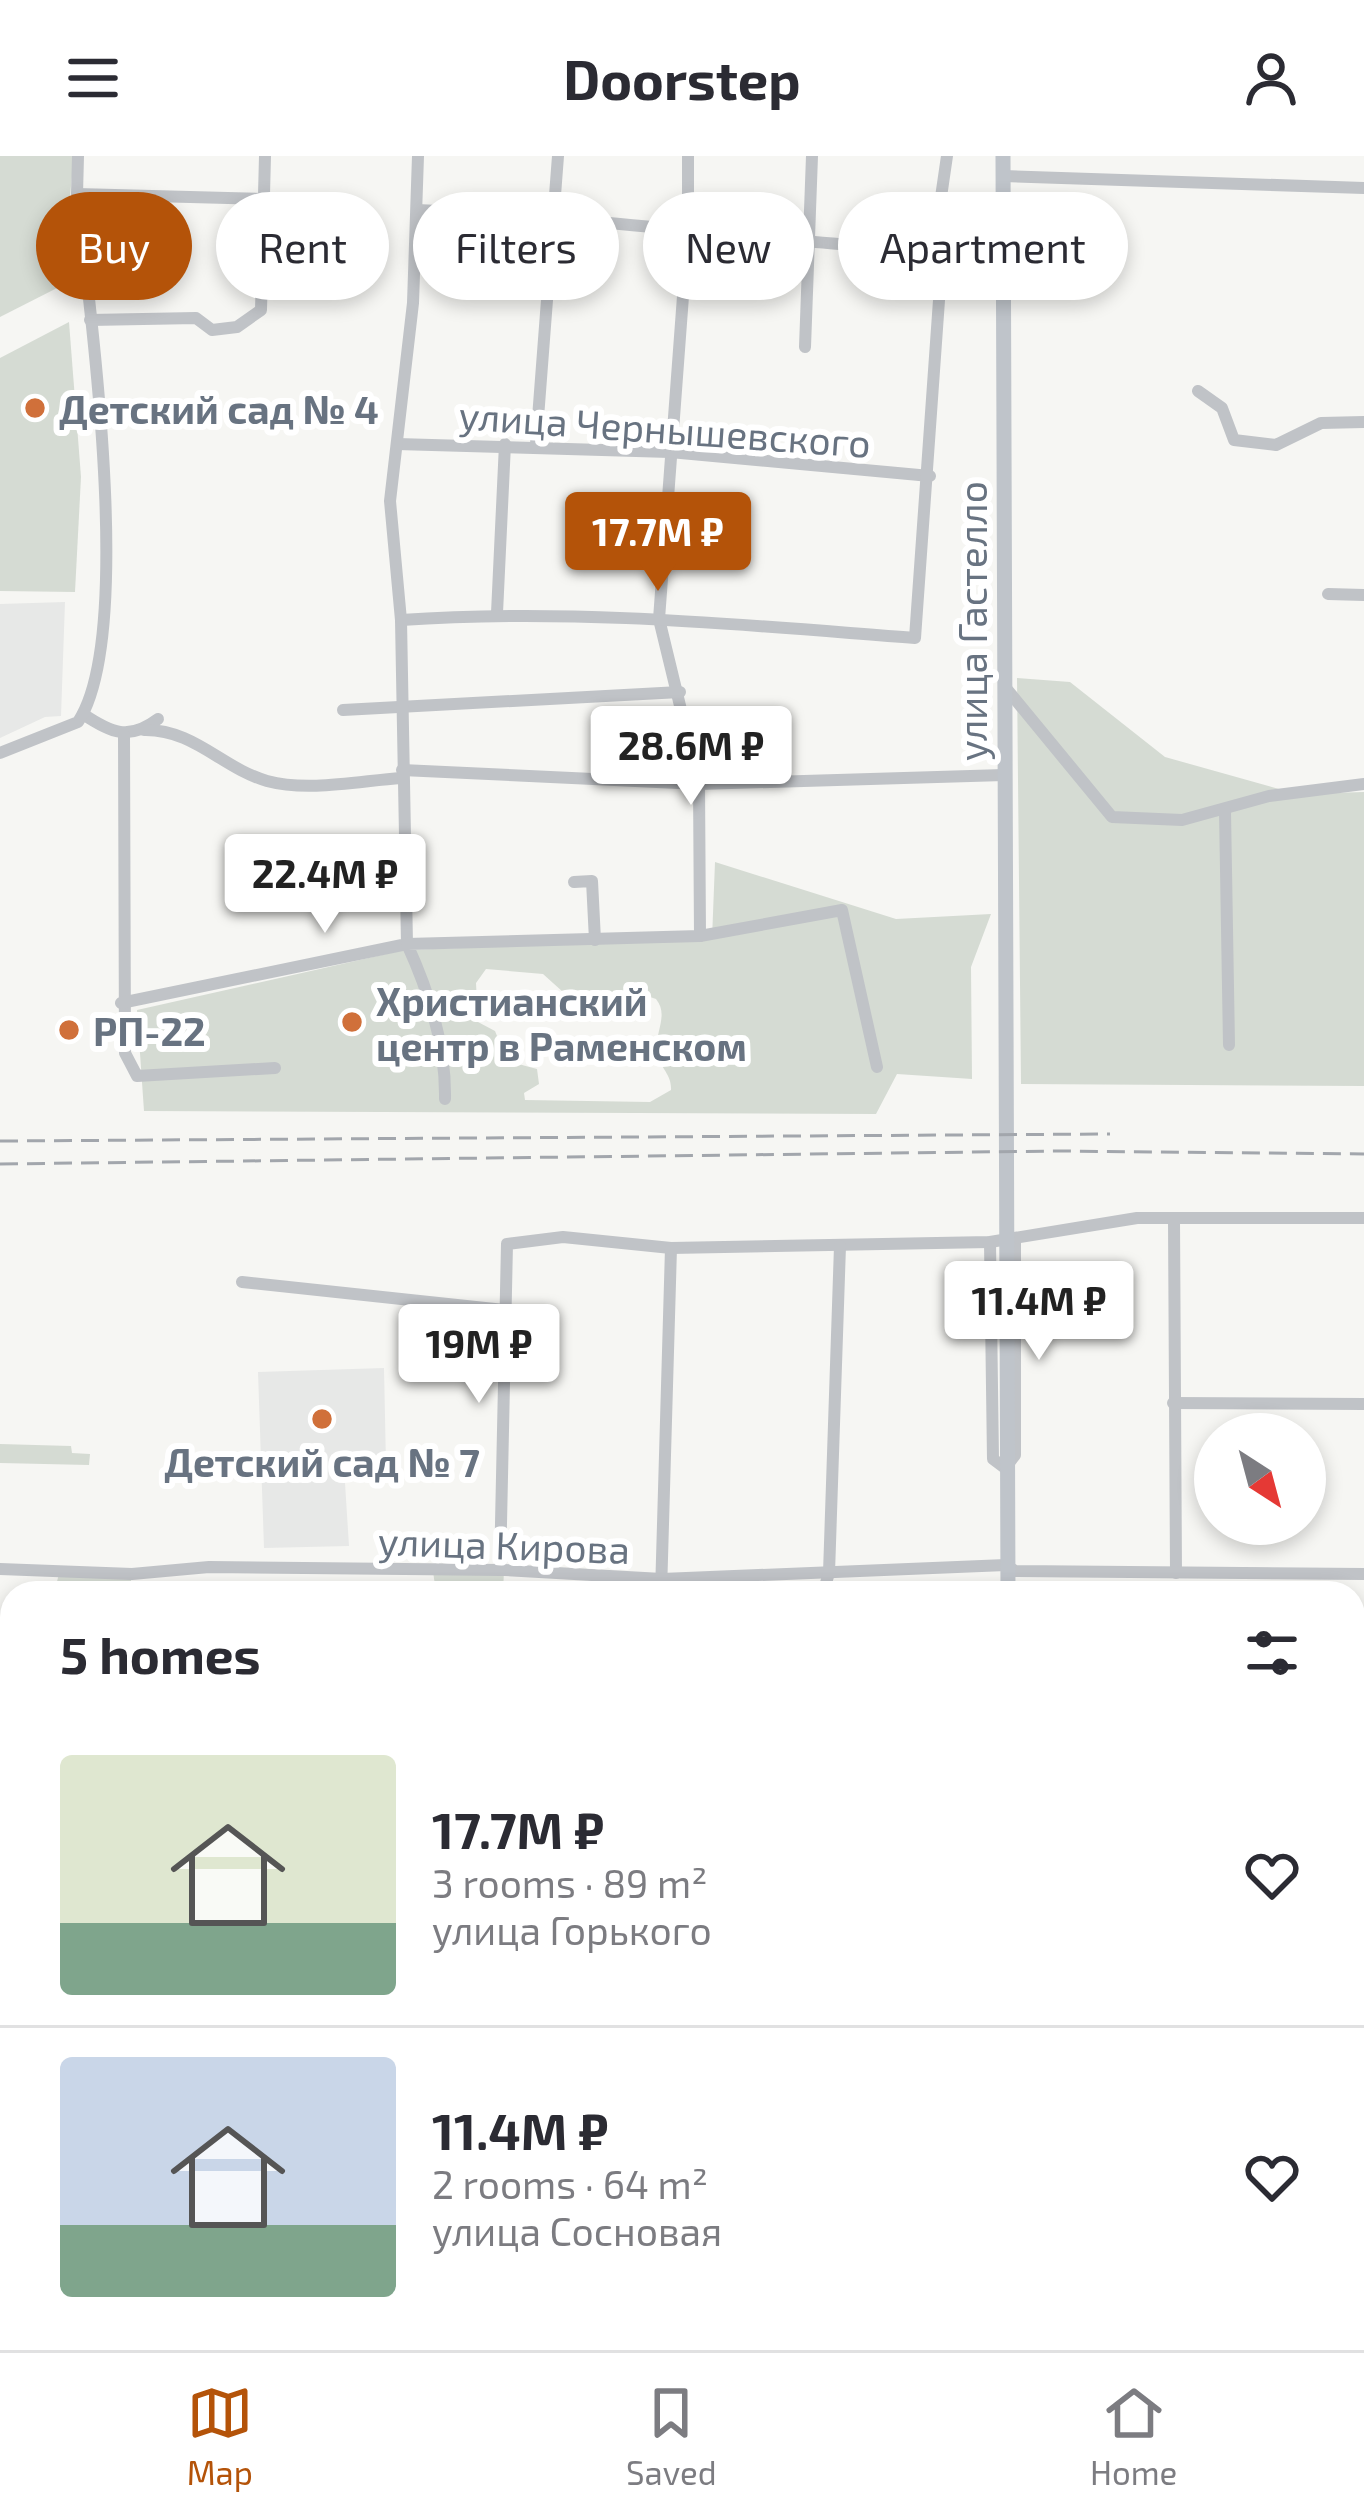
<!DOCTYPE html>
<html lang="en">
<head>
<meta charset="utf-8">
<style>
  body { margin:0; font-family:"Exo 2",sans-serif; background:#f2f2f3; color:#2b2b33; height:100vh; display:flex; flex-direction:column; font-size:45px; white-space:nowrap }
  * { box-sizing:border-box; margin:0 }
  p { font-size:39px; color:#7c7c81 }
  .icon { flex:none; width:66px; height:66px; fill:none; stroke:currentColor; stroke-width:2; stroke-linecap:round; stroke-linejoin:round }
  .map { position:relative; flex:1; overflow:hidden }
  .drawer { position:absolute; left:0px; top:1425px; width:1365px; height:771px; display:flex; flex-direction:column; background:#fff; border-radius:36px 36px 0 0; box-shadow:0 6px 18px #0003 }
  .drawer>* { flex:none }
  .hud { position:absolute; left:36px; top:36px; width:1293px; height:108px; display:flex; gap:24px }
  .needle { width:78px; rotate:144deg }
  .controls { position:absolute; left:1194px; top:1257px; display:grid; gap:24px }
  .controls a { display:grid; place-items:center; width:132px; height:132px; border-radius:50%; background:#fff; box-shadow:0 6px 18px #0003; font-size:60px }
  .price { position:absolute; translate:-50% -102px; padding:0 27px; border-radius:12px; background:#fff; color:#222; font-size:39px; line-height:78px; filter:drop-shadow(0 3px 6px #0008) }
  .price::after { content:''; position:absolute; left:50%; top:72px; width:36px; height:27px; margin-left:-18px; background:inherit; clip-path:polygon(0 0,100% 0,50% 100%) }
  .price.current { background:#b45309; color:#fff }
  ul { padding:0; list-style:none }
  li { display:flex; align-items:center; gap:36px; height:300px; padding:0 60px }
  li+li { border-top:3px solid #e1e1e2 }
  li span { display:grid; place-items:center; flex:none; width:336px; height:240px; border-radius:12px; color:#555 }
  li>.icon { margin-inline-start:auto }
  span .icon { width:144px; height:144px; fill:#fffc; stroke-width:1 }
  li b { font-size:51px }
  h2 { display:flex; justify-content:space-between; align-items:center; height:144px; padding:0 60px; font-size:51px }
  .tag { padding:0 42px; border-radius:54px; background:#fff; box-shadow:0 6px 18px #0003; font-size:42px; line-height:108px }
  .tag.current { background:#b45309; color:#fff }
  header { display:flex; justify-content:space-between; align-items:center; height:156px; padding:0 60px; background:#fff; font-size:54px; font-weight:700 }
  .menu { display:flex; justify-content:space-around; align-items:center; height:168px; border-top:3px solid #e1e1e2; background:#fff; font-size:33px; color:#7c7c81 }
  .menu a { display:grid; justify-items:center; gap:6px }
  .menu .current { color:#b45309 }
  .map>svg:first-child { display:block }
  .built { fill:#e7e8e7 }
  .green { fill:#d5dbd3; fill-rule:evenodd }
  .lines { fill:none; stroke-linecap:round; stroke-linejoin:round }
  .minor { stroke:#c0c3c7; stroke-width:12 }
  .major { stroke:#bfc4ca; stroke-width:15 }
  .rail { stroke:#a2a6ac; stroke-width:3; stroke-dasharray:18 9; stroke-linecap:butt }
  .poi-dot { fill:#d0703a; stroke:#fff; stroke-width:4.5 }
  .labels { text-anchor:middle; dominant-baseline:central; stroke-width:12; stroke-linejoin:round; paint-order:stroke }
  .poi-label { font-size:39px; font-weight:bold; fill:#687381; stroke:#fff; text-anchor:start }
  .street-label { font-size:39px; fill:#687381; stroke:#fff }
</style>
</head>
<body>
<header><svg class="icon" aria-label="menu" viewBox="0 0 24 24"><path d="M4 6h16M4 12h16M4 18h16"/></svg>Doorstep<svg class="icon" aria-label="person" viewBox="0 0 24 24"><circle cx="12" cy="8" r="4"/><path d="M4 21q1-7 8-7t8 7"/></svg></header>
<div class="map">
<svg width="1364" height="2194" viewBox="0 0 1364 2194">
  <rect width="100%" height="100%" fill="#f6f6f3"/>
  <g class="built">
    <path d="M65,446L61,560L45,561L0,582V448Z"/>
    <path d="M384,1212L386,1309L344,1311L349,1390L264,1392L258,1216Z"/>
  </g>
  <g class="green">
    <path d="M0,0H74L61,130L0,161Z"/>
    <path d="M69,166L81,321L75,436L0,435V202Z"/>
    <path d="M1017,522L1070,526L1165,601L1297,638L1364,636V930L1021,928Z"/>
    <path d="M715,706L896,763L991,758L971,811L972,923L897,918L876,958L144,955L137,854L404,794L712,783ZM486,813L543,818L563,836L588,845L641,838L656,843C669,859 655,875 657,895C658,911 672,917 671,934L650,946L525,944L524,937L539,928L537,913L507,905L495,875L478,866L476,827Z"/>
    <path d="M0,1288L71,1290L72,1297L90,1298L89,1309L0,1307Z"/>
    <path d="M60,1414L132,1418L130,1432L54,1437Z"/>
    <path d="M504,1414L503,1437H436L433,1415Z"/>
  </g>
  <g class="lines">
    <g class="minor">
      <path d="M688,0V73L659,463L699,628L700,780"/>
      <path d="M1003,20L1364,32"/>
      <path d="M77,38L263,43"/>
      <path d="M417,54C614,61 810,93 1006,97"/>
      <path d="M90,164L196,162L212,174L237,171L261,154L265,0"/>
      <path d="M805,191L812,0"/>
      <path d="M1198,235L1222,252L1234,284L1276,289L1321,267L1364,266"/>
      <path d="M397,288L670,296L930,320"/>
      <path d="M536,288L558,0"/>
      <path d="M1328,438L1364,439"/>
      <path d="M497,457L505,288"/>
      <path d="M401,464C574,452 743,469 915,482L942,102L933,96L947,0"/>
      <path d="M1005,531L1112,661L1182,664L1269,640L1364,628"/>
      <path d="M343,554L680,536"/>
      <path d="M83,558C111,577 129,585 158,563"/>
      <path d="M144,574C194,573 222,612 267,625C308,636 359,625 401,622"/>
      <path d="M124,579L125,897L137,920L275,912"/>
      <path d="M0,597L78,566C136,478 89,149 77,38L78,0"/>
      <path d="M402,614L699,628L1004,619"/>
      <path d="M1225,655L1229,889"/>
      <path d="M574,726L592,725L595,784"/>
      <path d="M121,847L407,788L401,464L390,345L413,147L418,0"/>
      <path d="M445,943C446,889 430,838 407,788L700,780L842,754L877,911"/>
      <path d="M1174,1064L1176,1417"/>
      <path d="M990,1086L993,1303L1005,1312L1015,1299V1082"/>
      <path d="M242,1126L504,1154"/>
      <path d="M1173,1247L1364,1248"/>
      <path d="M0,1413L132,1418L209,1411L504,1414L662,1423L1006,1409L1015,1415L1364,1418"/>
      <path d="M500,1414L507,1088L563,1081L671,1092L990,1086L1137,1062H1364"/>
      <path d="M661,1437L671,1092"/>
      <path d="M823,1437L829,1417L840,1090"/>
      <path d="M1353,1641L1364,1642"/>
      <path d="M1353,2093L1364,2097"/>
      <path d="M1195,2184L1226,2194"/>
    </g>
    <g class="major">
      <path d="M1003,0L1008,1437"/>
      <path d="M0,1600L12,1602"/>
      <path d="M1353,1936L1364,1939"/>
      <path d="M0,2005L12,2036"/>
      <path d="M69,2184L73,2194"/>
      <path d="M902,2194L905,2184"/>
    </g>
    <g class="rail">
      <path d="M0,985L1110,978"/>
      <path d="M0,1008L1059,995L1364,998"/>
    </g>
  </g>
  <g class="poi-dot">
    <circle cx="35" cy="252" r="12"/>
    <circle cx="352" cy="866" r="12"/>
    <circle cx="69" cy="874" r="12"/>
    <circle cx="322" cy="1263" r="12"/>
  </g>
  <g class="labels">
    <g class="poi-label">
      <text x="59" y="252">Детский сад № 4</text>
      <text x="376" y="844">Христианский<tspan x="376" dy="45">центр в Раменском</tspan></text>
      <text x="93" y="874">РП-22</text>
      <text x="322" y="1305" text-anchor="middle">Детский сад № 7</text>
    </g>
    <g class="street-label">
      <text transform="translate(665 272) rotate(4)">улица Чернышевского</text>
      <text transform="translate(971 465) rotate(-90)">улица Гастелло</text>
      <text transform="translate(504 1388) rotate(2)">улица Кирова</text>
    </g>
  </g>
</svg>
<div class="controls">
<a><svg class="needle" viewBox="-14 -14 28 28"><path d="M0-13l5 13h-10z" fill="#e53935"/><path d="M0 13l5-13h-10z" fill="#7c7c81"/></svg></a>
</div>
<b class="price current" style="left:658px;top:438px">17.7M ₽</b>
<b class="price" style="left:691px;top:652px">28.6M ₽</b>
<b class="price" style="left:325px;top:780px">22.4M ₽</b>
<b class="price" style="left:1039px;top:1207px">11.4M ₽</b>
<b class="price" style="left:479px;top:1250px">19M ₽</b>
<div class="hud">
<a class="tag current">Buy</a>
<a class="tag">Rent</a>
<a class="tag">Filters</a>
<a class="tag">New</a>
<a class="tag">Apartment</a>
</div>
<section class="drawer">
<h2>5 homes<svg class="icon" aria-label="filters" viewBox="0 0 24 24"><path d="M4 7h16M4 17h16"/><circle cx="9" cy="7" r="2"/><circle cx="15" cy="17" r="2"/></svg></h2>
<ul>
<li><span style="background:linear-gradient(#dfe7d0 70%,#7fa58c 0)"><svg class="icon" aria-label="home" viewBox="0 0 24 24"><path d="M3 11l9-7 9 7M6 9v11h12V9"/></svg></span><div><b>17.7M ₽</b><p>3 rooms · 89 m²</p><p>улица Горького</p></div><svg class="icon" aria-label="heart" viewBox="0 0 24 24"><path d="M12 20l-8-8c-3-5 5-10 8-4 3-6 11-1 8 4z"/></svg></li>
<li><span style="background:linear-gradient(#c9d6e8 70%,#7fa58c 0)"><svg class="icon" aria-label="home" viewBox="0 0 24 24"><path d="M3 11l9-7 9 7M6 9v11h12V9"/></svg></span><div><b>11.4M ₽</b><p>2 rooms · 64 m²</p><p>улица Сосновая</p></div><svg class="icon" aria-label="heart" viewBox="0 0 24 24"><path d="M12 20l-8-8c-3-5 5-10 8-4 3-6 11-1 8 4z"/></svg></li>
</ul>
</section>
</div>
<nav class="menu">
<a class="current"><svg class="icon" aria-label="map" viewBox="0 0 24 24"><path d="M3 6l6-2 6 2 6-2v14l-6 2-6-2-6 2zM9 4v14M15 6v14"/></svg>Map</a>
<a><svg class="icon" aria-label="saved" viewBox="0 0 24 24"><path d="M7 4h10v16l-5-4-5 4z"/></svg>Saved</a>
<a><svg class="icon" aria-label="home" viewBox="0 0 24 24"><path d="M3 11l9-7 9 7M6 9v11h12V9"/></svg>Home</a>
</nav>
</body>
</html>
